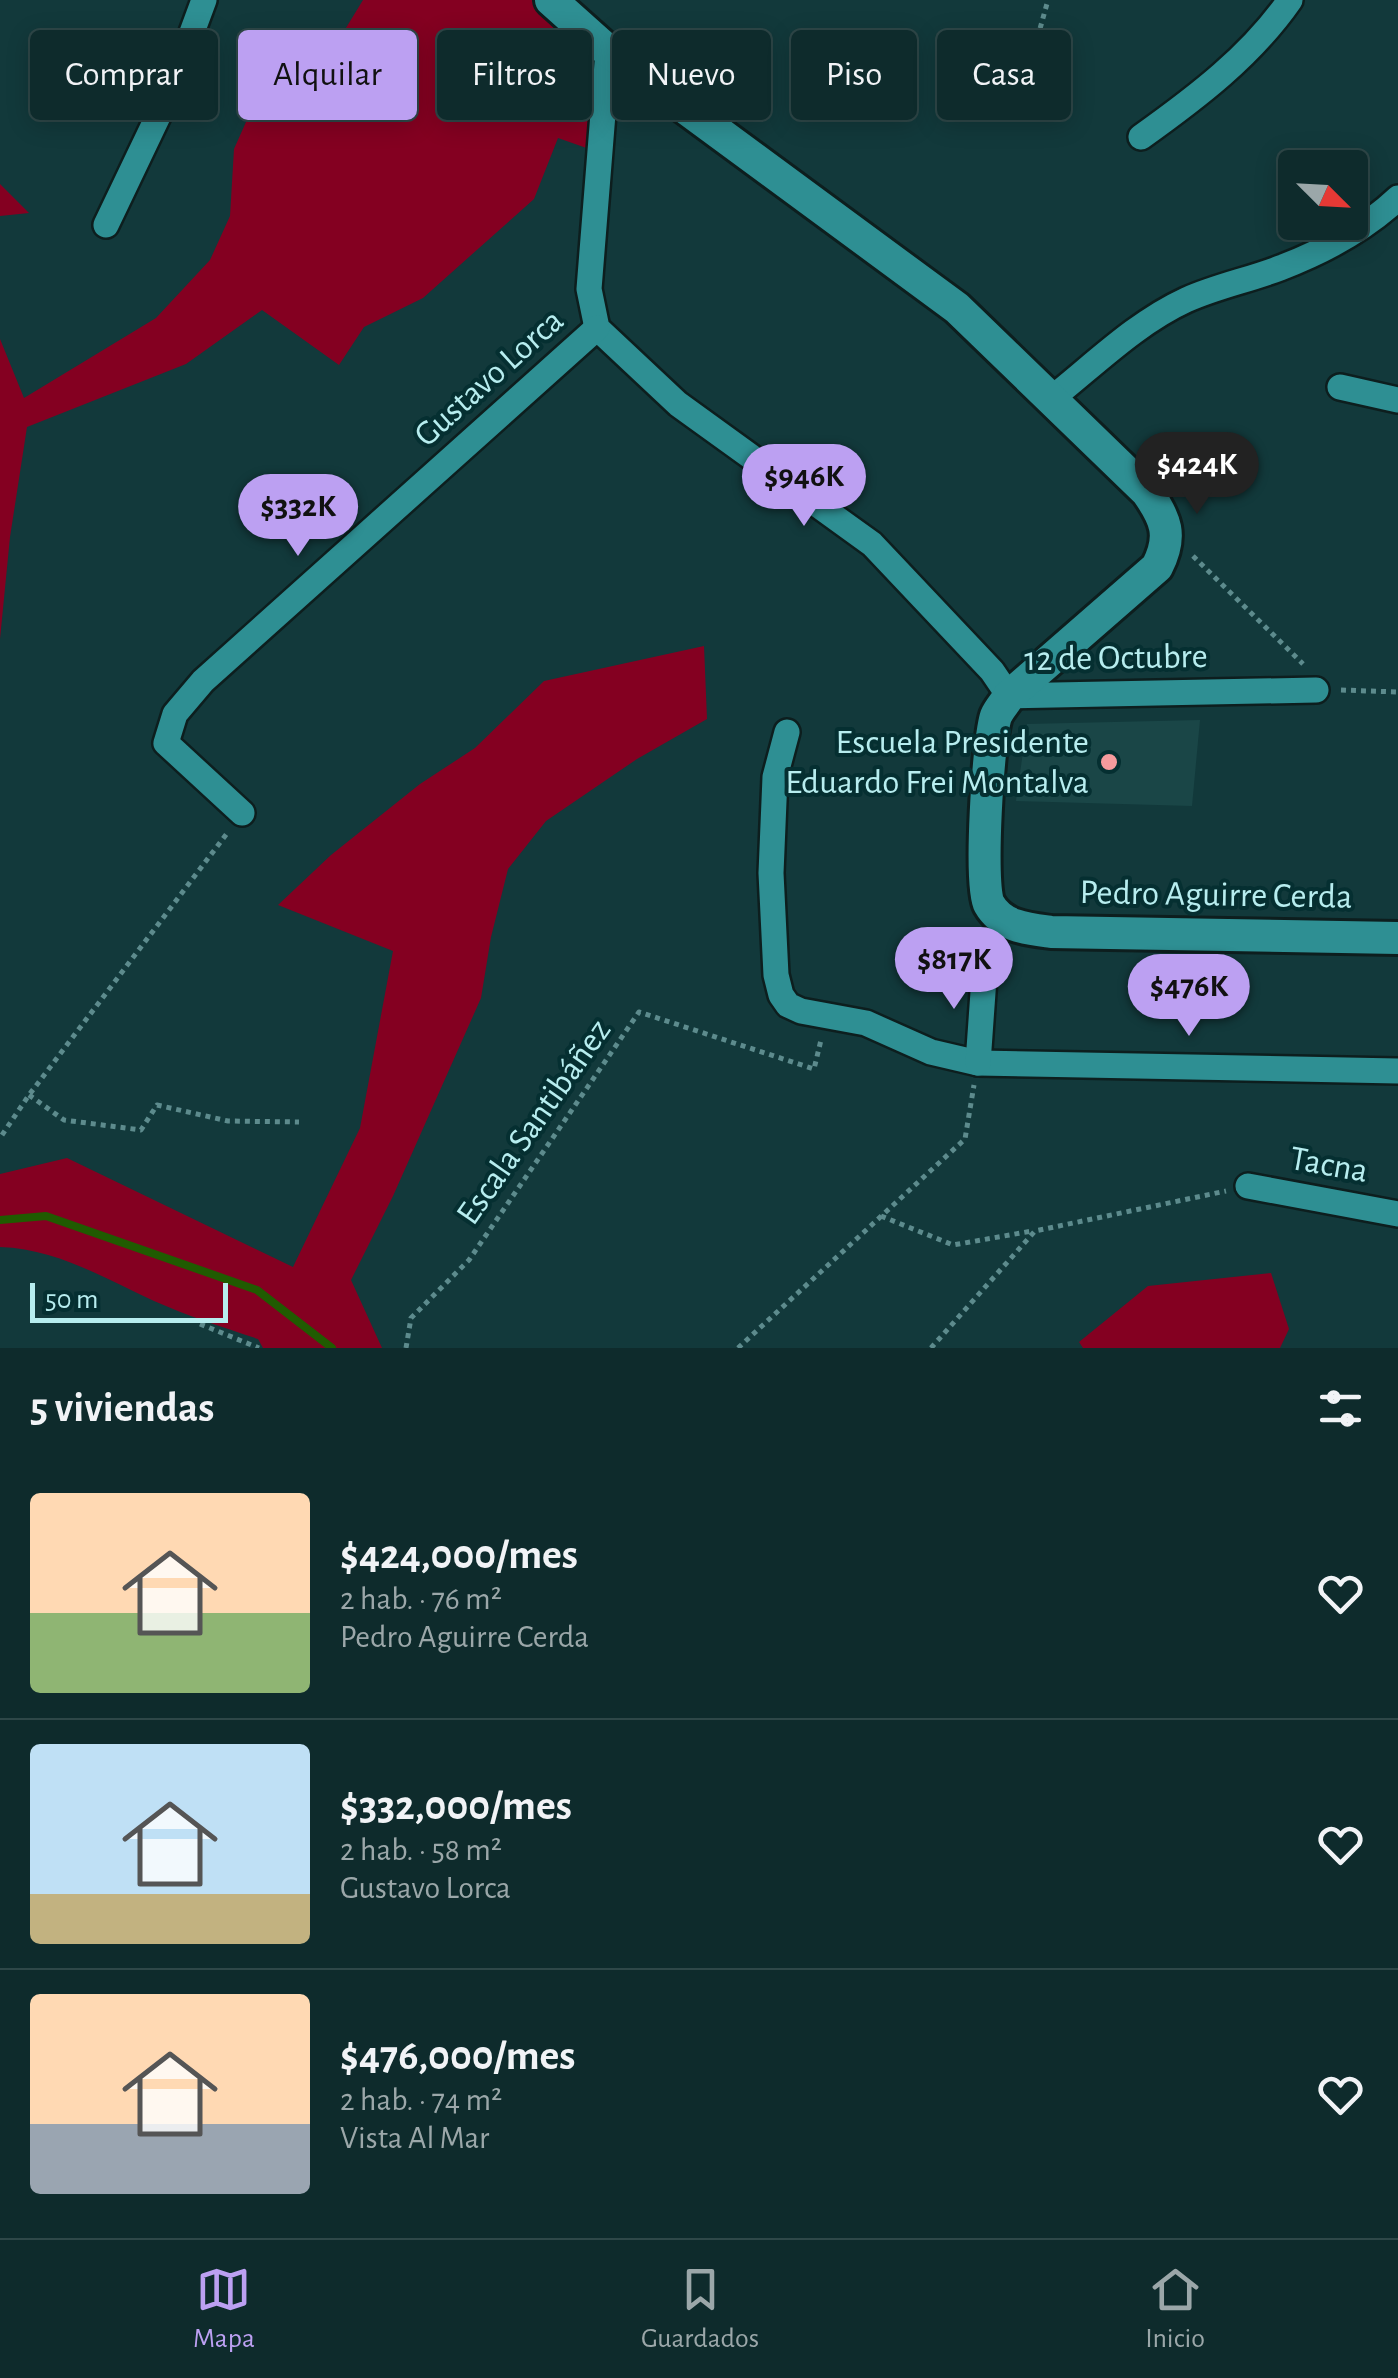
<!DOCTYPE html>
<html lang="es">
<head>
<meta charset="utf-8">
<style>
  body { margin:0; font-family:"Alegreya Sans",sans-serif; background:#173334; color:#f1f3f6; height:100vh; display:flex; flex-direction:column; font-size:38px; white-space:nowrap }
  * { box-sizing:border-box; margin:0 }
  p { font-size:32px; color:#9ba7a9 }
  .icon { flex:none; width:55px; height:55px; fill:none; stroke:currentColor; stroke-width:2; stroke-linecap:round; stroke-linejoin:round }
  .map { position:relative; height:1348px; overflow:hidden }
  .details { display:flex; flex-direction:column; background:#0e2b2c; flex:1 }
  .details>* { flex:none }
  .banner { position:absolute; left:30px; top:30px; width:1340px; height:90px; display:flex; gap:20px }
  .needle { width:65px; rotate:114deg }
  .buttons { position:absolute; left:1278px; top:150px; display:grid; gap:20px }
  .buttons a { display:grid; place-items:center; width:90px; height:90px; border-radius:10px; background:#0e2b2c; box-shadow:0 5px 25px #0003,0 0 0 2px #2e4748; font-size:50px }
  .scale { position:absolute; left:30px; bottom:25px; width:198px; box-sizing:border-box; padding-left:10px; border:5px solid #b7edef; border-top:0; font-size:28px; line-height:35px; white-space:nowrap; color:#b7edef; -webkit-text-stroke:8px #052f31; paint-order:stroke }
  .price { position:absolute; translate:-50% -85px; padding:0 22px; border-radius:35px; background:#bca0f2; color:#111; font-size:32px; line-height:65px; filter:drop-shadow(0 2px 5px #0008) }
  .price::after { content:''; position:absolute; left:50%; top:60px; width:30px; height:22px; margin-left:-15px; background:inherit; clip-path:polygon(0 0,100% 0,50% 100%) }
  .price.active { background:#222; color:#fff }
  ul { padding:0; list-style:none }
  li { display:flex; align-items:center; gap:30px; height:250px; padding:0 30px }
  li+li { border-top:2px solid #2e4748 }
  li span { display:grid; place-items:center; flex:none; width:280px; height:200px; border-radius:10px; color:#555 }
  li>.icon { margin-inline-start:auto }
  span .icon { width:120px; height:120px; fill:#fffc; stroke-width:1 }
  li b { font-size:42px }
  h2 { display:flex; justify-content:space-between; align-items:center; height:120px; padding:0 30px; font-size:42px }
  .chip { padding:0 35px; border-radius:10px; background:#0e2b2c; box-shadow:0 5px 25px #0003,0 0 0 2px #2e4748; font-size:35px; line-height:90px }
  .chip.active { background:#bca0f2; color:#111 }
  .menu { display:flex; justify-content:space-around; align-items:center; height:140px; border-top:2px solid #2e4748; background:#0e2b2c; font-size:28px; color:#9ba7a9 }
  .menu a { display:grid; justify-items:center; gap:5px }
  .menu .active { color:#bca0f2 }
  .map>svg:first-child { display:block }
  .built { fill:#1a4647 }
  .green { fill:#840021 }
  .lines { fill:none; stroke-linecap:round; stroke-linejoin:round }
  .stream { stroke:#205b01; stroke-width:8 }
  .minor-casing { stroke:#0d1e1e; stroke-width:30 }
  .tertiary-casing { stroke:#0d1e1e; stroke-width:38 }
  .path { stroke:#5d8b8d; stroke-width:5; stroke-dasharray:5 5; stroke-linecap:butt }
  .minor { stroke:#2e8f93; stroke-width:25 }
  .tertiary { stroke:#2e8f93; stroke-width:32 }
  .poi-dot { fill:#f59b9d; stroke:#052f31; stroke-width:4 }
  .labels { text-anchor:middle; dominant-baseline:central; stroke-width:8; stroke-linejoin:round; paint-order:stroke }
  .street-label { font-size:35px; fill:#b7edef; stroke:#052f31 }
  .poi-label { font-size:35px; fill:#b7edef; stroke:#052f31; text-anchor:end }
</style>
</head>
<body>
<div class="map">
<svg width="1398" height="1348" viewBox="0 0 1398 1348">
  <rect width="100%" height="100%" fill="#12393b"/>
  <path class="built" d="M1200,720L1192,806L1016,801L1027,724Z"/>
  <g class="green">
    <path d="M363,0H540L601,60L595,151L558,138L534,199L423,298L364,327L339,365L262,310L186,364L27,427L10,537L0,639V339L24,398L156,318L210,260L230,216L234,149L254,104L324,64Z"/>
    <path d="M0,184L29,213L0,216Z"/>
    <path d="M704,646L707,719L637,759L546,821L508,869L491,937L481,998L393,1196L351,1280L382,1348H263L258,1339C222,1327 188,1316 154,1301C104,1278 57,1249 0,1247V1174L67,1158L293,1267L360,1128L393,951L278,905L331,855L420,784L475,748L544,681Z"/>
    <path d="M1271,1273L1289,1329L1280,1348H1083L1079,1342L1148,1286Z"/>
  </g>
  <g class="lines">
    <path class="stream" d="M0,1220L46,1216L257,1290L332,1348"/>
    <g class="minor-casing">
      <g id="minor">
        <path d="M608,51L589,289L597,328L678,404L872,544L992,671L1009,696L1316,690"/>
        <path d="M1141,137C1197,97 1251,56 1290,0"/>
        <path d="M106,225L171,89L204,0"/>
        <path d="M1340,387L1398,400"/>
        <path d="M1051,399C1094,365 1136,323 1186,300C1217,286 1249,280 1280,268C1322,252 1366,228 1398,198"/>
        <path d="M787,732L775,777L771,873L776,975L781,995L788,1005L801,1011L866,1023L931,1052L978,1063L1398,1071"/>
        <path d="M242,813L166,743L175,714L203,681L597,328"/>
        <path d="M978,1063L985,964"/>
        <path d="M1248,1186L1398,1214"/>
      </g>
    </g>
    <g class="tertiary-casing">
      <path id="tertiary" d="M551,0L608,51L957,308L1147,492C1166,519 1173,536 1157,567L1009,696C1005,703 999,709 996,716C988,739 979,887 989,904C1002,927 1028,929 1051,932L1398,938"/>
    </g>
    <g class="path">
      <path d="M1016,115L1048,0"/>
      <path d="M1193,556L1303,664"/>
      <path d="M1341,690L1398,692"/>
      <path d="M29,1095L64,1120L141,1130L157,1105L228,1121L299,1122"/>
      <path d="M2,1135L29,1095L228,832"/>
      <path d="M881,1216L953,1245L1032,1231"/>
      <path d="M200,1324L259,1348"/>
      <path d="M406,1348L411,1318L469,1260L639,1012L814,1069L821,1040"/>
      <path d="M738,1348L965,1139L974,1085"/>
      <path d="M931,1348L1035,1231L1226,1191"/>
    </g>
    <use href="#minor" class="minor"/>
    <use href="#tertiary" class="tertiary"/>
  </g>
  <circle class="poi-dot" cx="1109" cy="762" r="10"/>
  <g class="labels">
    <g class="street-label">
      <text transform="translate(489 378) rotate(-42)">Gustavo Lorca</text>
      <text transform="translate(1116 658) rotate(-1)">12 de Octubre</text>
      <text transform="translate(1216 895) rotate(1)">Pedro Aguirre Cerda</text>
      <text transform="translate(534 1122) rotate(-55)">Escala Santibáñez</text>
      <text transform="translate(1329 1165) rotate(10)">Tacna</text>
    </g>
    <g class="poi-label">
      <text x="1089" y="742">Escuela Presidente<tspan x="1089" dy="40">Eduardo Frei Montalva</tspan></text>
    </g>
  </g>
</svg>
<div class="buttons">
<a><svg class="needle" viewBox="-14 -14 28 28"><path d="M0-13l5 13h-10z" fill="#e53935"/><path d="M0 13l5-13h-10z" fill="#9ba7a9"/></svg></a>
</div>
<div class="scale">50 m</div>
<b class="price active" style="left:1197px;top:517px">$424K</b>
<b class="price" style="left:804px;top:529px">$946K</b>
<b class="price" style="left:298px;top:559px">$332K</b>
<b class="price" style="left:954px;top:1012px">$817K</b>
<b class="price" style="left:1189px;top:1039px">$476K</b>
<div class="banner">
<a class="chip">Comprar</a>
<a class="chip active">Alquilar</a>
<a class="chip">Filtros</a>
<a class="chip">Nuevo</a>
<a class="chip">Piso</a>
<a class="chip">Casa</a>
</div>
</div>
<section class="details">
<h2>5 viviendas<svg class="icon" aria-label="filters" viewBox="0 0 24 24"><path d="M4 7h16M4 17h16"/><circle cx="9" cy="7" r="2"/><circle cx="15" cy="17" r="2"/></svg></h2>
<ul>
<li><span style="background:linear-gradient(#ffd9b3 60%,#8fb573 0)"><svg class="icon" aria-label="home" viewBox="0 0 24 24"><path d="M3 11l9-7 9 7M6 9v11h12V9"/></svg></span><div><b>$424,000/mes</b><p>2 hab. · 76 m²</p><p>Pedro Aguirre Cerda</p></div><svg class="icon" aria-label="heart" viewBox="0 0 24 24"><path d="M12 20l-8-8c-3-5 5-10 8-4 3-6 11-1 8 4z"/></svg></li>
<li><span style="background:linear-gradient(#bfe0f5 75%,#c2b280 0)"><svg class="icon" aria-label="home" viewBox="0 0 24 24"><path d="M3 11l9-7 9 7M6 9v11h12V9"/></svg></span><div><b>$332,000/mes</b><p>2 hab. · 58 m²</p><p>Gustavo Lorca</p></div><svg class="icon" aria-label="heart" viewBox="0 0 24 24"><path d="M12 20l-8-8c-3-5 5-10 8-4 3-6 11-1 8 4z"/></svg></li>
<li><span style="background:linear-gradient(#ffd9b3 65%,#9aa5b1 0)"><svg class="icon" aria-label="home" viewBox="0 0 24 24"><path d="M3 11l9-7 9 7M6 9v11h12V9"/></svg></span><div><b>$476,000/mes</b><p>2 hab. · 74 m²</p><p>Vista Al Mar</p></div><svg class="icon" aria-label="heart" viewBox="0 0 24 24"><path d="M12 20l-8-8c-3-5 5-10 8-4 3-6 11-1 8 4z"/></svg></li>
</ul>
</section>
<nav class="menu">
<a class="active"><svg class="icon" aria-label="map" viewBox="0 0 24 24"><path d="M3 6l6-2 6 2 6-2v14l-6 2-6-2-6 2zM9 4v14M15 6v14"/></svg>Mapa</a>
<a><svg class="icon" aria-label="saved" viewBox="0 0 24 24"><path d="M7 4h10v16l-5-4-5 4z"/></svg>Guardados</a>
<a><svg class="icon" aria-label="home" viewBox="0 0 24 24"><path d="M3 11l9-7 9 7M6 9v11h12V9"/></svg>Inicio</a>
</nav>
</body>
</html>
